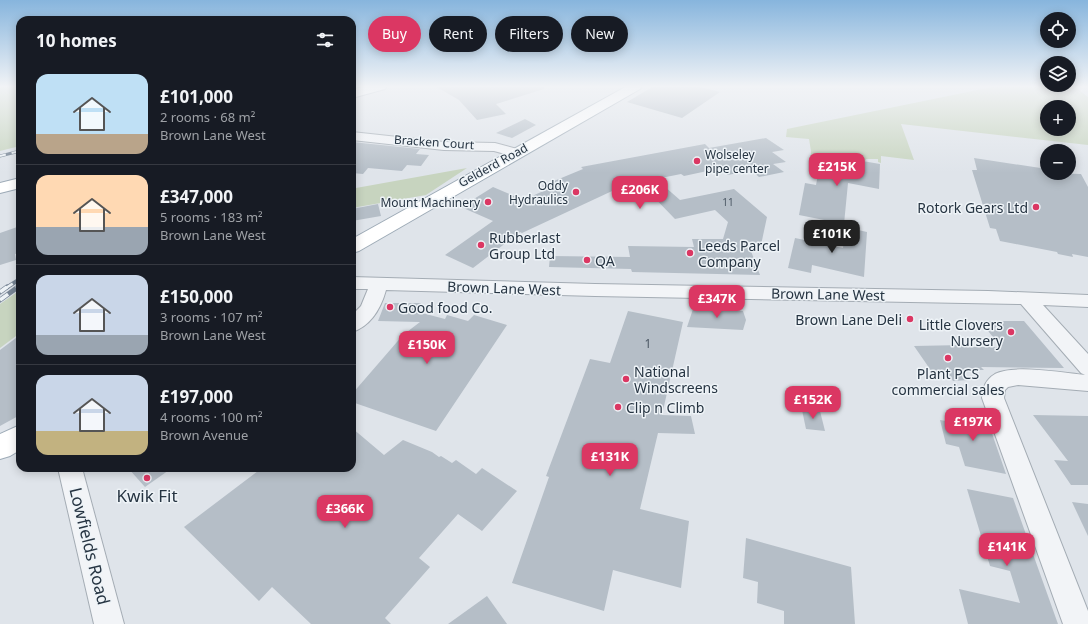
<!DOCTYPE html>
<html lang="en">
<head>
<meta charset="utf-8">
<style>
  body { margin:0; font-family:"Noto Sans",sans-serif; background:#20242c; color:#f1f3f6; height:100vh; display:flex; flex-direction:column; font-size:15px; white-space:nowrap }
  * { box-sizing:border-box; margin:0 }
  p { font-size:13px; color:#9ea1a6 }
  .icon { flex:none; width:22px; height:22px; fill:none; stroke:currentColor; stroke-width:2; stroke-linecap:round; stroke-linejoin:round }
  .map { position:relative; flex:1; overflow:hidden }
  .drawer { position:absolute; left:16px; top:16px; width:340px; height:456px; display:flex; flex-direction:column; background:#171b24; border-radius:12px; box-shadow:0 2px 10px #0003 }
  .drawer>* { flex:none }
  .top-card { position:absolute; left:368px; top:16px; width:380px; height:36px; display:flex; gap:8px }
  .buttons { position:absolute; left:1040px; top:12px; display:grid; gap:8px }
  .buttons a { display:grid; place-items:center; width:36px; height:36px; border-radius:50%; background:#171b24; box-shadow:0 2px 10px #0003; font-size:20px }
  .price { position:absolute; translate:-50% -34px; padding:0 9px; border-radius:8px; background:#db3763; color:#fff; font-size:13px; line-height:26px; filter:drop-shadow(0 1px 2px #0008) }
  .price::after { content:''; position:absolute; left:50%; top:24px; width:12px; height:9px; margin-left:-6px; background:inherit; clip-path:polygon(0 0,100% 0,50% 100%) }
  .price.selected { background:#222; color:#fff }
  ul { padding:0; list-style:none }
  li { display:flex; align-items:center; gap:12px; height:100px; padding:0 20px }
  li+li { border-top:1px solid #363941 }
  li span { display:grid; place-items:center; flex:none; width:112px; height:80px; border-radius:12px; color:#555 }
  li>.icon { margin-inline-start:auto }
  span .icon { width:48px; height:48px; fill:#fffc; stroke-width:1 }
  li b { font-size:17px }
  h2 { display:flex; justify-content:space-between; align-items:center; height:48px; padding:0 20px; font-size:17px }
  .chip { padding:0 14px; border-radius:18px; background:#171b24; box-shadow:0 2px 10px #0003; font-size:14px; line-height:36px }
  .chip.selected { background:#db3763; color:#fff }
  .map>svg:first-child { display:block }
  .green { fill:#c7d4bf; fill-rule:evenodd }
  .building { fill:#b5bec7 }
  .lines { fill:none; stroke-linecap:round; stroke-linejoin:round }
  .minor-casing { stroke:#a4acb4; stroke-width:2 }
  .major-casing { stroke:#9daab6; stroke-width:2 }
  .minor { fill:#f2f4f7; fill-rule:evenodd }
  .major { fill:#fff; fill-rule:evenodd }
  .rail-far2-casing { stroke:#778595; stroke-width:3 }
  .rail-far1-casing { stroke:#778595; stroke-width:4 }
  .rail-casing { stroke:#778595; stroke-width:5 }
  .rail-far2 { stroke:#eef3f7; stroke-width:2; stroke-dasharray:6; stroke-linecap:butt }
  .rail-far1 { stroke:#eef3f7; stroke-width:2.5; stroke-dasharray:8; stroke-linecap:butt }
  .rail { stroke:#eef3f7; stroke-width:3.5; stroke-dasharray:10; stroke-linecap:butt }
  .poi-dot { fill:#db3763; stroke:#eef3f7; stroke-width:1.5 }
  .labels { text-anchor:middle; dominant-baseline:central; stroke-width:3; stroke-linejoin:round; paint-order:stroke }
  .far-number-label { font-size:10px; fill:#4a5663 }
  .far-street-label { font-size:12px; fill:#263442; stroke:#eef3f7 }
  .far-poi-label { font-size:12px; fill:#263442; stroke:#eef3f7; text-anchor:end }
  .number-label { font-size:12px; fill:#4a5663 }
  .poi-label { font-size:14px; fill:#263442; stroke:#eef3f7; text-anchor:start }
  .street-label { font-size:14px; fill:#263442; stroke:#eef3f7 }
  .near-poi-label { font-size:17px; fill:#263442; stroke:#eef3f7 }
  .near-street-label { font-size:17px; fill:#263442; stroke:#eef3f7 }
</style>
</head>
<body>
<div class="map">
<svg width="1088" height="624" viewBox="0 0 1088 624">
  <rect width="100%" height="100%" fill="#dfe4ea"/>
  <g class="green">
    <path d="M0,86H20V146L0,151Z"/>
    <path d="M997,86H1074L1088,97V145L901,124L914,160L881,156V163L878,162V159H866L865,161L821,153L818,166L811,165V151L809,139L786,137L787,129ZM1047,107H1069V129H1047Z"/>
    <path d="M467,168L426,195L352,208V180H354L356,188Z"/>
    <path d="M20,290V333L0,348V304Z"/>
  </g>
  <g class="building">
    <path d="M435,86H544V89L496,104L506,114L477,120L459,100Z"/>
    <path d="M654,86H696L720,92L682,118L627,102Z"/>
    <path d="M525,119L536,125L512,138L496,133Z"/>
    <path d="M766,138L784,150L772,152L786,162L773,164L784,172L759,177L751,170L728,175L721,168L684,176L681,174L656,179L680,200L734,189L767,217L761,245L748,243L760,275L632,272L631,269L549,267L550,256L630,257L628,246L694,247L692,239H723L728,222L715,210L675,219L644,187L630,190L625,185L522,233L520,232L473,268L445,255L493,221L461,207L493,187L523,200L548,189L542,186L583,169L581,167L705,144L709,148Z"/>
    <path d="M352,142L420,149L416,154L429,155L421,166L407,165L402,171L368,168L363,174L352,173Z"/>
    <path d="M822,154L880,164L879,189L848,183L844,224L799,215L805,183L816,185Z"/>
    <path d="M974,158L1047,169V173L1081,174L1088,187V257L1072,254L1073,257L1058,254L1057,252L1000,241L996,229L990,228L972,170H977Z"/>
    <path d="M378,204L381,216L352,221V209Z"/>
    <path d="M20,226V253L15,254L16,260L0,265V233Z"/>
    <path d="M845,227L867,232L864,277L812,265L811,273L788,268L795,238L843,248Z"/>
    <path d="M385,303H421L418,312L445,319L447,315L468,321L474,315L507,325L436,431L352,402V394L403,335L420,322L378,321Z"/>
    <path d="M693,309L743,311L746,320L743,330L687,327Z"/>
    <path d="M628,311L683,322L662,415L691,416L695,434L658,433L640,509L689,521L681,588L613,570L604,611L512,583L549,477L546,476L590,359L610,363Z"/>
    <path d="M980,321H1024L1064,368L981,367L984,370H962L969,380L953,381L946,371L932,372L914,346L963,345L965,347H1001Z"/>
    <path d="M20,335V415L0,426V350Z"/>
    <path d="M802,410L820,411L825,431L806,429Z"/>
    <path d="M949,412L987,419L1006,474L965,466L959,447L946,444L940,420L952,422Z"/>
    <path d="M1033,415L1088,416V485H1071L1054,460L1068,461Z"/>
    <path d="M352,428L384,455L403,440L432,452L439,457L441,456L452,463L456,460L476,474L482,468L517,491L482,531L458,514L419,558L430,567L385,618L391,624H311L272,587L259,601L184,527L262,468H352Z"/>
    <path d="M128,468H172L145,487Z"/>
    <path d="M967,489L1013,498L1058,624H968L959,589L1020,603L1010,571L990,566Z"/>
    <path d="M1072,502L1088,504V536Z"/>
    <path d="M746,538L851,567L855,624H784V611L757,603L758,582L743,578Z"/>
    <path d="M487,596L507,624H448Z"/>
  </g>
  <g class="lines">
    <g class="minor-casing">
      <g id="minor">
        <path d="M352,132L444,142L495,143L521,150L523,153L521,156L516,157L494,151L444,150L352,140Z"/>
        <path d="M352,277L595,284L988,291L1088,295V307L1043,305L1088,354V391L1018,385L1008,387L1005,390L1004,398L1088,611V624H1063L982,398C983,388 985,380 995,374C1014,364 1063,373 1085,375L1081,373L1021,304L595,296L386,290C381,308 371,326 352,332V315L361,306L368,289H352Z"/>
        <path d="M58,468H82L124,624H94Z"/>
      </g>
    </g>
    <g class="major-casing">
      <g id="major">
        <path d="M366,86H387L385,89L352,98V90Z"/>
        <path d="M627,86H642L640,89L359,251L352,253V239Z"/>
        <path d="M20,178V188L0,193V183Z"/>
        <path d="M20,425V450L10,456L0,459V434Z"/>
      </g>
    </g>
    <use href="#minor" class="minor"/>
    <use href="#major" class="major"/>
    <g class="rail-far2-casing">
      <path id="rail-far2" d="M0,156L20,151"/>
    </g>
    <g class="rail-far1-casing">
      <g id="rail-far1">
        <path d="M6,288L20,279"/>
        <path d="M17,288L20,286"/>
      </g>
    </g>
    <g class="rail-casing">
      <g id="rail">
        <path d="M0,292L7,287"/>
        <path d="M0,300L18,287"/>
      </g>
    </g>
    <use href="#rail-far2" class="rail-far2"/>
    <use href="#rail-far1" class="rail-far1"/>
    <use href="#rail" class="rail"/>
  </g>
  <linearGradient id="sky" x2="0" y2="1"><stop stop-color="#87b5dd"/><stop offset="0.5" stop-color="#f1f3f6"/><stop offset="1" stop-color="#f1f3f6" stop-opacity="0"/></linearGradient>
  <rect width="1088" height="173" fill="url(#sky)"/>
  <g class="poi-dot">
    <circle cx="697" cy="161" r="4"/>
    <circle cx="576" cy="192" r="4"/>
    <circle cx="488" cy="202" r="4"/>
    <circle cx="1036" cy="207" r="4"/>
    <circle cx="481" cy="245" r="4"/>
    <circle cx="690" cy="253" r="4"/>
    <circle cx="587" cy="260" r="4"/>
    <circle cx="390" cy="307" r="4"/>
    <circle cx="910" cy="319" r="4"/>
    <circle cx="1011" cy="332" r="4"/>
    <circle cx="948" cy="358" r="4"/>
    <circle cx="626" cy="379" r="4"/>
    <circle cx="618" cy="407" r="4"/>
    <circle cx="147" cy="478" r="4"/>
  </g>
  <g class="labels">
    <g class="far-number-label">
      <text x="728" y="202">11</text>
    </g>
    <g class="far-street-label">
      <text transform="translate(434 142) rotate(4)">Bracken Court</text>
      <text transform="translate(493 165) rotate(-29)">Gelderd Road</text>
    </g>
    <g class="far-poi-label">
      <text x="705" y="154" text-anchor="start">Wolseley<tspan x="705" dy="14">pipe center</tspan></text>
      <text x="568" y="185">Oddy<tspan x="568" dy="14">Hydraulics</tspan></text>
      <text x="480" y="202">Mount Machinery</text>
    </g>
    <g class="number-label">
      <text x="648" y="343">1</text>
    </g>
    <g class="poi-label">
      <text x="1028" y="207" text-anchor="end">Rotork Gears Ltd</text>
      <text x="489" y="237">Rubberlast<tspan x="489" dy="16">Group Ltd</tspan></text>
      <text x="698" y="245">Leeds Parcel<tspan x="698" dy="16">Company</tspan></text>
      <text x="595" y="260">QA</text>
      <text x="398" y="307">Good food Co.</text>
      <text x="902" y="319" text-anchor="end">Brown Lane Deli</text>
      <text x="1003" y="324" text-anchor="end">Little Clovers<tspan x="1003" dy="16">Nursery</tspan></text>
      <text x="634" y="371">National<tspan x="634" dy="16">Windscreens</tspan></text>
      <text x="948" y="373" text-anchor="middle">Plant PCS<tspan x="948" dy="16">commercial sales</tspan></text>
      <text x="626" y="407">Clip n Climb</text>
    </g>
    <g class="street-label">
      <text transform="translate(504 288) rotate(2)">Brown Lane West</text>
      <text transform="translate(828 294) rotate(1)">Brown Lane West</text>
    </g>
    <g class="near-poi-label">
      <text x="147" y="495">Kwik Fit</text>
    </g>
    <g class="near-street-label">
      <text transform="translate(90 546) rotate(76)">Lowfields Road</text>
    </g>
  </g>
</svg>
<div class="buttons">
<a><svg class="icon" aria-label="locate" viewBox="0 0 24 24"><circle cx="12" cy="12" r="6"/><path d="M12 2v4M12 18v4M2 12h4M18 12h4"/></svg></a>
<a><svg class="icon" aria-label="layers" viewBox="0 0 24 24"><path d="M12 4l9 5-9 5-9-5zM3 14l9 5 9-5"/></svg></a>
<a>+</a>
<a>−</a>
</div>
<b class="price" style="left:837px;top:187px">£215K</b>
<b class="price" style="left:640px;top:210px">£206K</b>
<b class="price selected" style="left:832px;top:254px">£101K</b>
<b class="price" style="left:717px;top:319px">£347K</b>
<b class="price" style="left:427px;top:365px">£150K</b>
<b class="price" style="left:813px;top:420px">£152K</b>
<b class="price" style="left:973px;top:442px">£197K</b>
<b class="price" style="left:610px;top:477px">£131K</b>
<b class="price" style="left:345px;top:529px">£366K</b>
<b class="price" style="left:1007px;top:567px">£141K</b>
<div class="top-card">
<a class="chip selected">Buy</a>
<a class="chip">Rent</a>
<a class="chip">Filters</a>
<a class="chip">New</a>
</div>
<section class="drawer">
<h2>10 homes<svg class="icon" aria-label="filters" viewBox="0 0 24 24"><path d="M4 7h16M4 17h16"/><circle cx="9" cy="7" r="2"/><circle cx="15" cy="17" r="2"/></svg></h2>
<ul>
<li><span style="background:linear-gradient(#bfe0f5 75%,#b9a48a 0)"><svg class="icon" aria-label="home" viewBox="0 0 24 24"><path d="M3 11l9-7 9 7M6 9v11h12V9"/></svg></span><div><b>£101,000</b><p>2 rooms · 68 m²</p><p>Brown Lane West</p></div></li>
<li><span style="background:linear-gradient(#ffd9b3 65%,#9aa5b1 0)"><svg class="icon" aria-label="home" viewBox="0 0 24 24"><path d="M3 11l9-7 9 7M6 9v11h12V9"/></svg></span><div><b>£347,000</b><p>5 rooms · 183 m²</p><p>Brown Lane West</p></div></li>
<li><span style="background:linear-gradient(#c9d6e8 75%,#9aa5b1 0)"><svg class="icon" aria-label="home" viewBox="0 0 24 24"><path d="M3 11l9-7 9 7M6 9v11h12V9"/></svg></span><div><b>£150,000</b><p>3 rooms · 107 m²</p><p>Brown Lane West</p></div></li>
<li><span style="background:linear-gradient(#c9d6e8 70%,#c2b280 0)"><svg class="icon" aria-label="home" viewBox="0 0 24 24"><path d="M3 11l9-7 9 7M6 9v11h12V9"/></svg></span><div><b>£197,000</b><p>4 rooms · 100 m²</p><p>Brown Avenue</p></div></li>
</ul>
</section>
</div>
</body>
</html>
